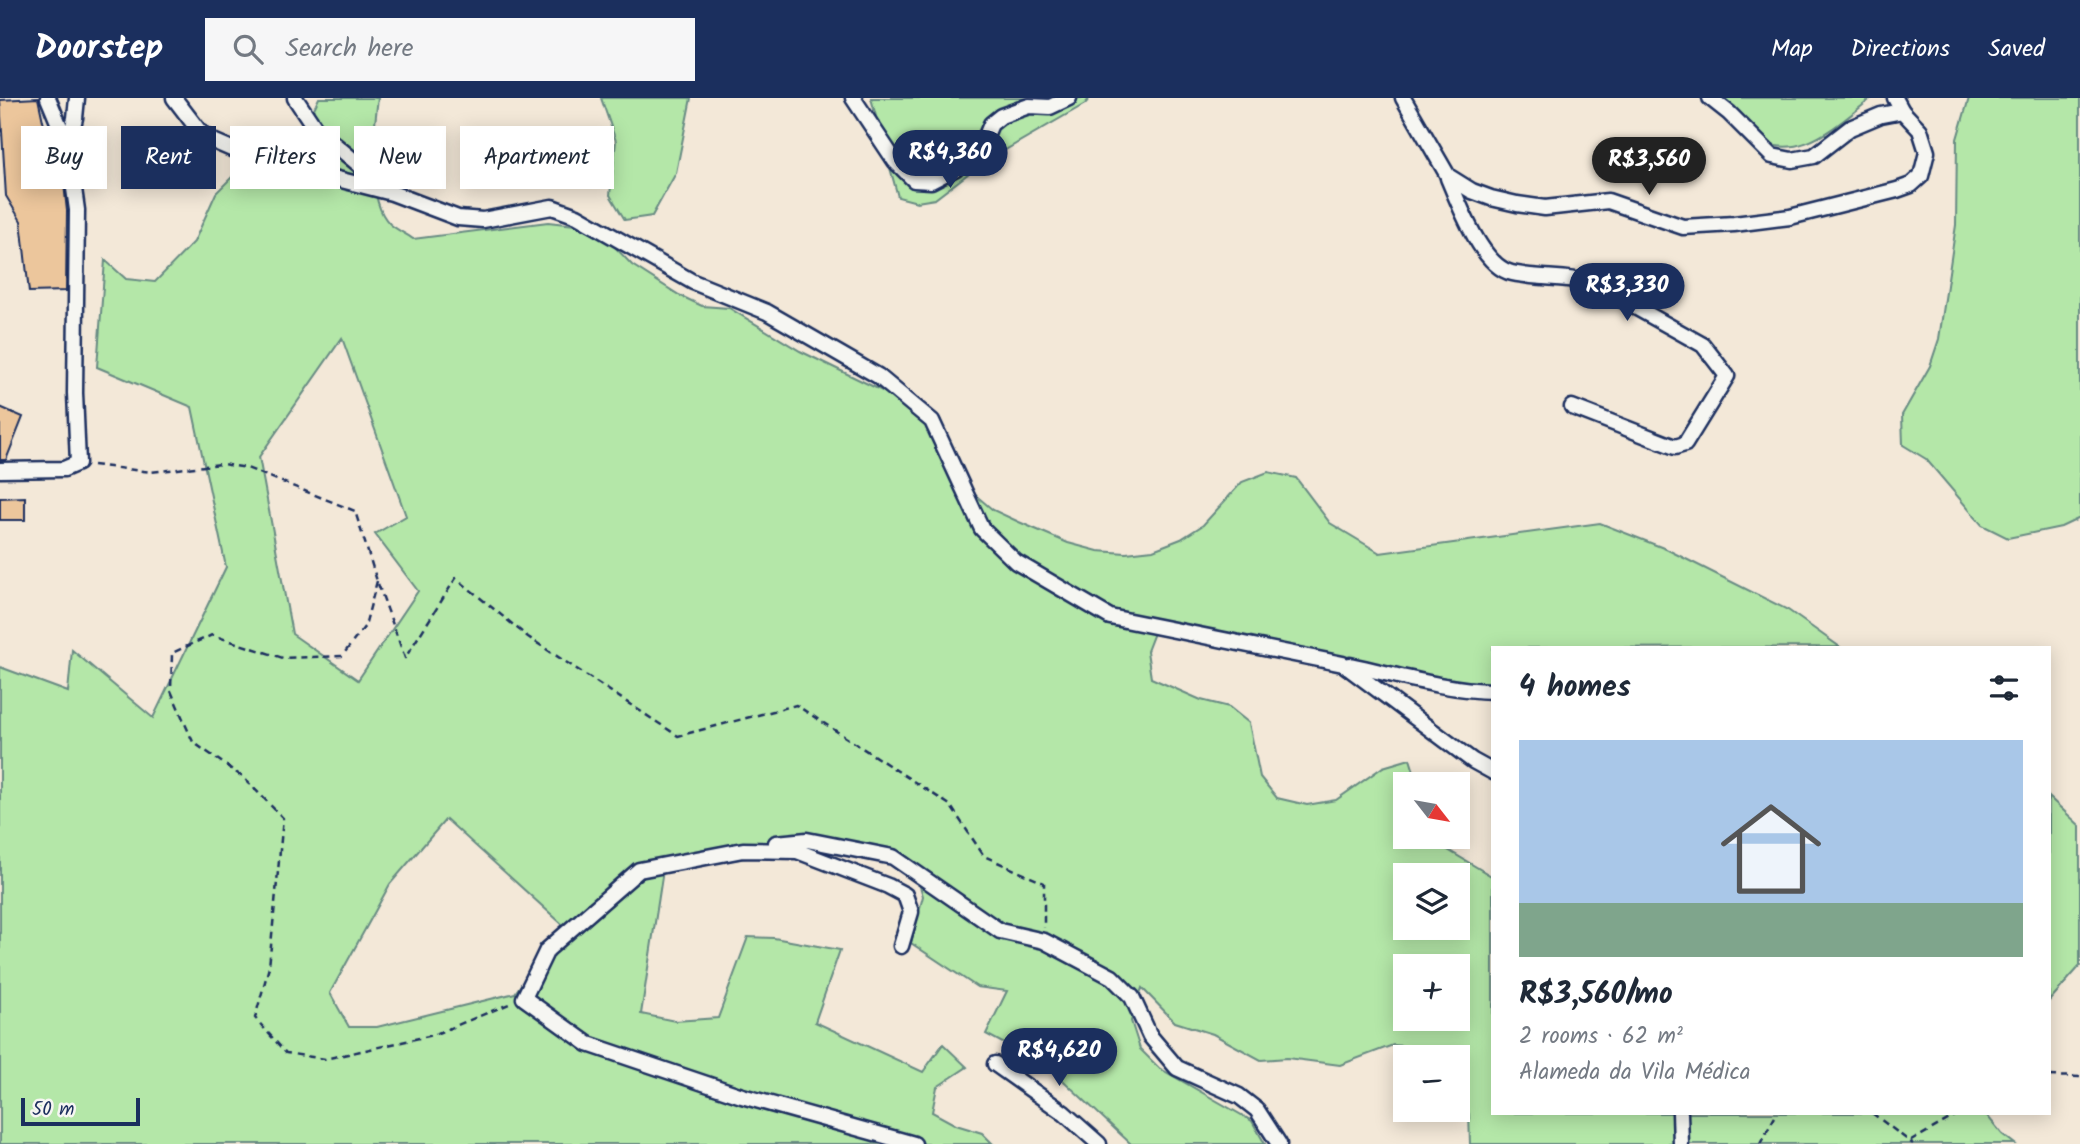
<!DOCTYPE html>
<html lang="en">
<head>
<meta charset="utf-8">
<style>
  body { margin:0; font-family:Kalam,sans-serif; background:#f6f6f7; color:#1f2937; height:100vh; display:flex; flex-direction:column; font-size:26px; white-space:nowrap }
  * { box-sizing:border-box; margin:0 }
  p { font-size:23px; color:#747a83 }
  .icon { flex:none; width:38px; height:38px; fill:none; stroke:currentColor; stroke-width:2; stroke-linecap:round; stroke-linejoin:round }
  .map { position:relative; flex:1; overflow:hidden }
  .sheet { position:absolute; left:1491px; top:548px; width:560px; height:469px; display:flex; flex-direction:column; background:#fff; border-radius:0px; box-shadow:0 4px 18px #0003 }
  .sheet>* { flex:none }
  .guide { position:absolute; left:21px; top:28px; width:665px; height:63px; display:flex; gap:14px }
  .needle { width:46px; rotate:121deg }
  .fabs { position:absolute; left:1393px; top:674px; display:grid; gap:14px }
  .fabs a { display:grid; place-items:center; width:77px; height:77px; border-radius:0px; background:#fff; box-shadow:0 4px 18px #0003; font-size:35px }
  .scale { position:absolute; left:21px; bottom:18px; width:119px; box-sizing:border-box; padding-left:7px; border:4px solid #1b2f5e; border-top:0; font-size:19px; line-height:24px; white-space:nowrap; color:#1b2f5e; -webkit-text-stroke:5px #f6f6f2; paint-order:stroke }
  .price { position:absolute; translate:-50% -60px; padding:0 16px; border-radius:24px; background:#1b2f5e; color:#fff; font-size:23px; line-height:46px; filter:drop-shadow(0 2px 4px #0008) }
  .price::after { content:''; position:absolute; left:50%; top:42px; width:21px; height:16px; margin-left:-10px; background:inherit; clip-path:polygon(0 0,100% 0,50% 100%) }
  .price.current { background:#222; color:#fff }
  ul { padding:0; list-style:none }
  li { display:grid; align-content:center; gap:14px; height:371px; padding:0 28px }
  li span { display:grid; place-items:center; height:217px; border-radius:0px; color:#555 }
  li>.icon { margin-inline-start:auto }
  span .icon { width:126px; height:126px; fill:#fffc; stroke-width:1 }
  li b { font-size:30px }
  h2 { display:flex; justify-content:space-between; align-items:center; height:84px; padding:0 28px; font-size:30px }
  .chip { padding:0 24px; border-radius:0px; background:#fff; box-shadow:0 4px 18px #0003; font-size:24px; line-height:63px }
  .chip.current { background:#1b2f5e; color:#fff }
  header { display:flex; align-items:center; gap:42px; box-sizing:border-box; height:98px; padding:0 35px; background:#1b2f5e; color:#fff }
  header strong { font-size:33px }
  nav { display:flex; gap:38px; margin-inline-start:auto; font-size:24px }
  .search { width:490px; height:63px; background:#f6f6f7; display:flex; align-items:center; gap:18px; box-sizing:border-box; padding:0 24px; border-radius:0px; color:#747a83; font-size:26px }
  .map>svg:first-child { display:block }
  .green { fill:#b4e7a8; stroke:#688b83; stroke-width:2; fill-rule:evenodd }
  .building { fill:#ecc69c; stroke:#1b2f5e; stroke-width:2 }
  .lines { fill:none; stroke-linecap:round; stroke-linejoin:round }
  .minor-casing { stroke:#1b2f5e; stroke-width:19 }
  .path { stroke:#1b2f5e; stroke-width:2.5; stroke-dasharray:7 5; stroke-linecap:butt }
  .minor { stroke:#f6f6f2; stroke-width:14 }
</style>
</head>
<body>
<header>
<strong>Doorstep</strong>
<div class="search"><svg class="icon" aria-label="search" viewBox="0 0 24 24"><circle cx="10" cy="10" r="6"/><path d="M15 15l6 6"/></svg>Search here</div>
<nav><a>Map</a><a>Directions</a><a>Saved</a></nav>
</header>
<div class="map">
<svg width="2080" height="1046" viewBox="0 0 2080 1046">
  <rect width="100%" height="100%" fill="#f3e8d8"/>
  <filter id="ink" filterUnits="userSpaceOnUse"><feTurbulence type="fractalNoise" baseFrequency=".0143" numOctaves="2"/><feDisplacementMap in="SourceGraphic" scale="14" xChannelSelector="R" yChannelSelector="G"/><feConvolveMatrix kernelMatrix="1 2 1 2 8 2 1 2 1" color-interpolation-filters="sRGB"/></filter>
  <g filter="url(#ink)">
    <g class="green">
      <path d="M319,0H378C374,31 365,103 390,126C397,132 406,136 413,141L548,124L575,127L613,147L632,167L679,197L702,208L729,210L800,253L940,321L973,395L993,412L1019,424L1068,445L1098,453L1126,455L1153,452L1181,441L1203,427L1242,384L1268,374L1296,380L1330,425L1380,455L1600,425L1666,451L1788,512L1840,549L1493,550V594L1154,535L1147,553L1151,580L1201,602L1229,609L1249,625L1260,679L1277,700L1307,707L1336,702L1383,669L1410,661L1418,686H1405V738L1435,739L1438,746L1493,779V1015H1985L2002,1036L2015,1046H1470L1469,1016L1458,999V959H1426L1421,950L1393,947L1340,967L1287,960L1261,962L1213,936L1175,924L1142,890L1131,923L1140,951L1159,970L1252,1023L1265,1046H1131L1051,971L986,936L1007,893L977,889L911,845L923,798L919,785L897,768L822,749L663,772L641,916L675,923L718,920L748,839L774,840L840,852L815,924L923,974L943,946L967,969L937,989L932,1014L956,1027L982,1035L993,1046H0V569L68,594L72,552L153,620L226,469L192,309L97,269L105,162L126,181L155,184L194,144L216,95L235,76L291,69L308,49L309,21ZM342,240L406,418L375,436L418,493L358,582L292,536L259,359ZM446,721L563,827L515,895L377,929H349L330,895L390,786ZM1405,777H1458V830H1405ZM1405,868H1458V920H1405Z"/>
      <path d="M601,0H691L676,75L652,118L625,122L610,97L616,43Z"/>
      <path d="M871,0H1090L1085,6L981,66L935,101L917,104L898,99Z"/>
      <path d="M1723,0H1872C1838,26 1792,73 1750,34C1740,24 1732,11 1723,0Z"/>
      <path d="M1969,0H2080V420L2061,429L2008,440L1982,427L1926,361L1903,347L1902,317L1930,268L1939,241L1956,127L1957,41Z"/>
      <path d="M2049,699L2080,728V868L2049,903Z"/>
    </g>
    <g class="building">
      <path d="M38,0L51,60L64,86L67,113L66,193L29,194L21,123L6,98L0,2Z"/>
      <path d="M0,309L23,319L6,362H0Z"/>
      <path d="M25,399V422H0V400Z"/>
    </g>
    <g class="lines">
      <g class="minor-casing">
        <g id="minor">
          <path d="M48,0L68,48"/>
          <path d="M174,0L200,34L213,43L248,58L392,95L458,120L483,122L552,109L577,118L693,184L767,214L878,278L932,323L982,431L1016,464L1110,519L1343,566L1473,663L1493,674"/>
          <path d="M295,0L315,30L388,91"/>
          <path d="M853,0L895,63L914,82L931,83L956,70L985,40L991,26L1001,18L1029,8L1050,9L1069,0"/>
          <path d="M1403,0L1448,78L1472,93L1491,100L1517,106L1545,110L1608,103L1683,129L1734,126L1790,119L1897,92L1911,87L1921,78L1927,54L1920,32L1902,13L1881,17L1850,30L1814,58L1792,62L1772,58L1729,15L1710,0"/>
          <path d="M1895,0L1902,13"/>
          <path d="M1448,80C1459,106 1482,169 1512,175C1539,181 1566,178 1592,185L1703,247L1727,278L1685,346L1675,349L1572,309"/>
          <path d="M0,372L64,371L78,365L75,295L77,112L68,48L75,20L77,0"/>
          <path d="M1350,567C1397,577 1445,592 1493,593"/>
          <path d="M776,745L807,742L893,759L1000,833L1044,843L1112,879L1132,899L1150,938L1177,970L1239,998L1257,1012L1279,1046"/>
          <path d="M901,848L911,814L905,797L888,788L797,753L743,752L639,772L547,852L524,900L588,946L742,998L914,1046"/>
          <path d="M995,966L1064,1015L1099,1046"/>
          <path d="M1680,1015L1681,1046"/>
        </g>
      </g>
      <g class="path">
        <path d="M93,367L151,374L222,366L247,370L355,413L377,483L405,560L456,480L528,539L678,638L796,607L950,707L984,758L1044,785V830"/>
        <path d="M377,483L365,528L342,558L283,560L212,537L172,555L171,593L193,644L244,680L283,720L269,869L255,920L286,955L325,961L433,937L509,906"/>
        <path d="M2049,978L2080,979"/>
        <path d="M1872,1015L1913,1046"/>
        <path d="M1911,1043L1960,1015"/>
        <path d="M1760,1046L1777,1015"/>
      </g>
      <use href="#minor" class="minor"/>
    </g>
  </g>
</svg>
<div class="fabs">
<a><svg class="needle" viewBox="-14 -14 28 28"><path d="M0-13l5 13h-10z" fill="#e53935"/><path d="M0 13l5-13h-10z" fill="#747a83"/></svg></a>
<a><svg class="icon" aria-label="layers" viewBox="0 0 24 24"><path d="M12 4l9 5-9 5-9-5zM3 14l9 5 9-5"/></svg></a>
<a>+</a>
<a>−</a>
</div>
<div class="scale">50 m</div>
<b class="price" style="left:950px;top:92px">R$4,360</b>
<b class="price current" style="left:1649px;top:99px">R$3,560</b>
<b class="price" style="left:1627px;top:225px">R$3,330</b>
<b class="price" style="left:1059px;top:990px">R$4,620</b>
<div class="guide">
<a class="chip">Buy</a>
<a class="chip current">Rent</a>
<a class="chip">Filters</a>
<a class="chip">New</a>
<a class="chip">Apartment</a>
</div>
<section class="sheet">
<h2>4 homes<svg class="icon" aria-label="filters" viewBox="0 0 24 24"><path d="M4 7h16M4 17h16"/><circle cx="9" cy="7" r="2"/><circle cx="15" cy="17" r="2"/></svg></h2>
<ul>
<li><span style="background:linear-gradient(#a9c7e8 75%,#7fa58c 0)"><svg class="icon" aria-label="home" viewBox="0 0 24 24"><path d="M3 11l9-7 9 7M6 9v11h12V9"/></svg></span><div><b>R$3,560/mo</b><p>2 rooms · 62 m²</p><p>Alameda da Vila Médica</p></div></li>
</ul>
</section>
</div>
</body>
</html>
